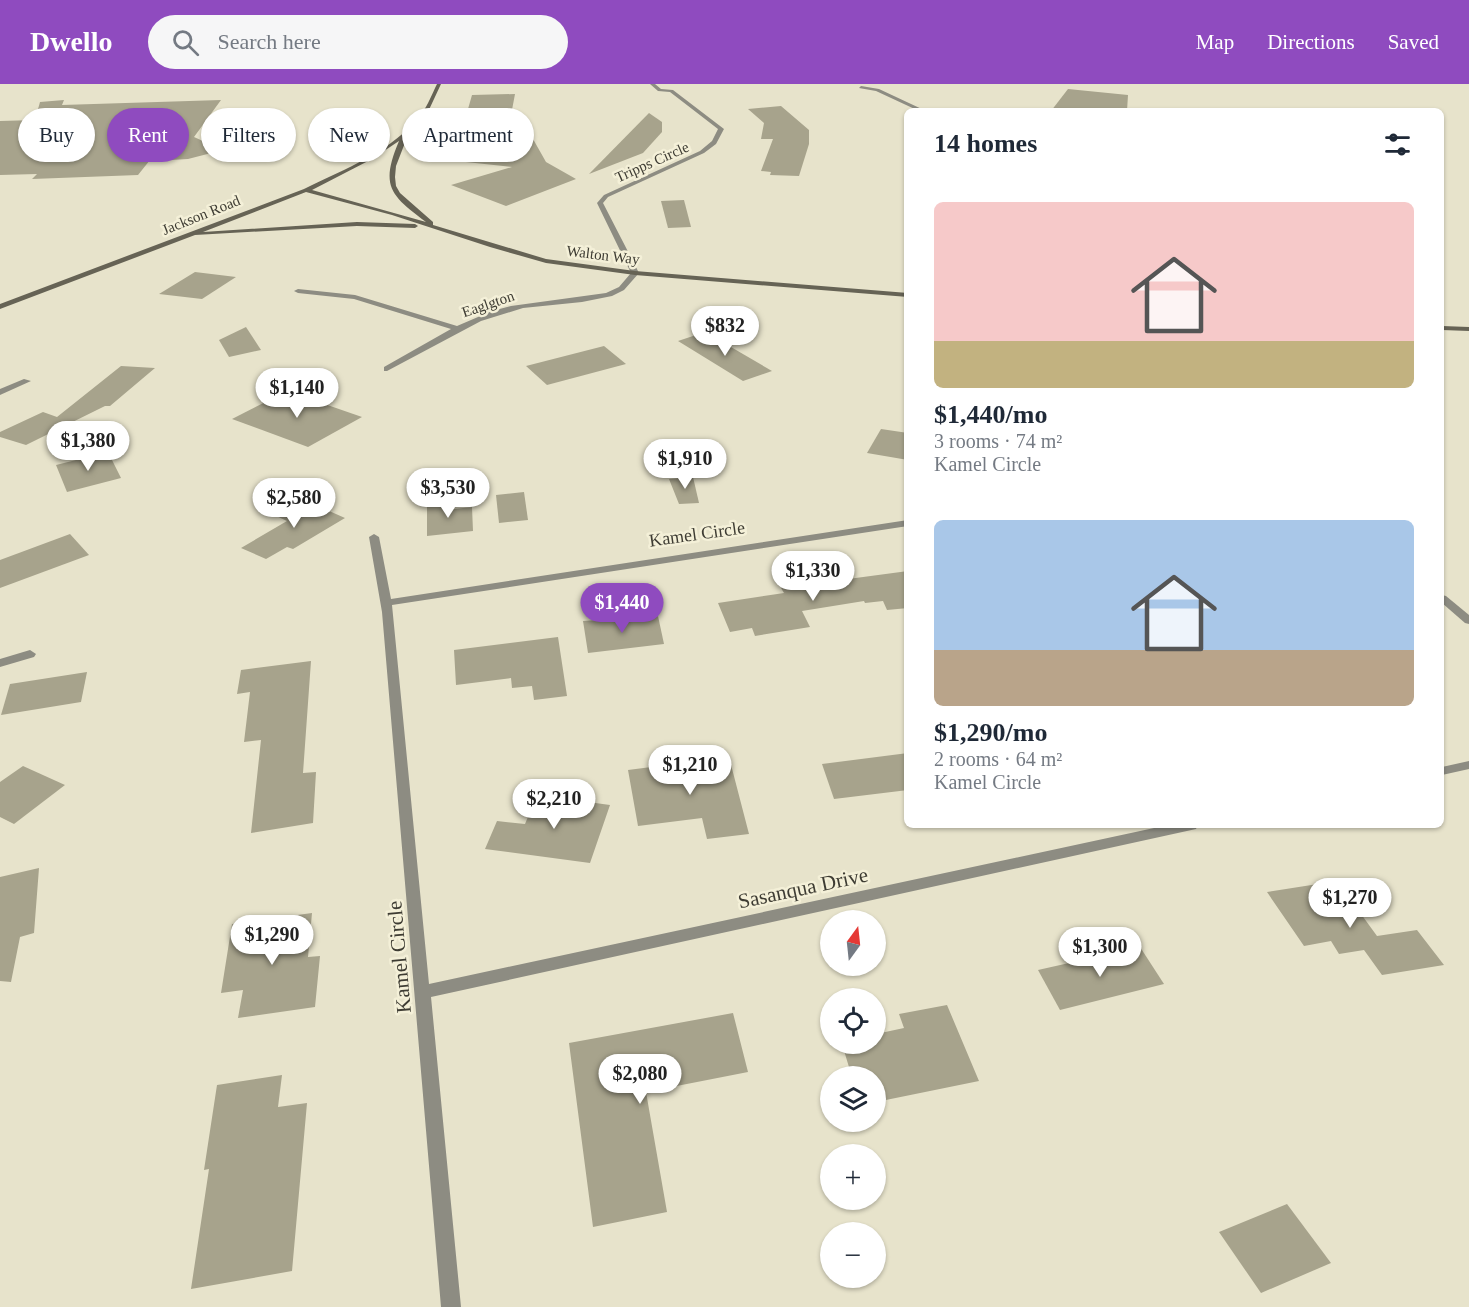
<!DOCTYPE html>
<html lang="en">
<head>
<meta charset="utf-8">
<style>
  body { margin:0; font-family:Georgia,serif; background:#f6f6f7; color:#1f2937; height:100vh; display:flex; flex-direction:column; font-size:22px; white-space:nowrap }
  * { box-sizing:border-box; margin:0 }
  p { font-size:20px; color:#747a83 }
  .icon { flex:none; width:33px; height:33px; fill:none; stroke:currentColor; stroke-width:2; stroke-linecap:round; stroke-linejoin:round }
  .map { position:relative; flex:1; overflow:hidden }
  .side { position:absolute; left:904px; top:24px; width:540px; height:720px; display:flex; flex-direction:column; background:#fff; border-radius:9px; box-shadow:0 2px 4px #0004 }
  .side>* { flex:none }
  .top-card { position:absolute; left:18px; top:24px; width:570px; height:54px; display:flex; gap:12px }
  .needle { width:39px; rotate:15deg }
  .fabs { position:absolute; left:820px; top:826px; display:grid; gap:12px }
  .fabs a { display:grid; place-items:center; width:66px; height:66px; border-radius:50%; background:#fff; box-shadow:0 2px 4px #0004; font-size:30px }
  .price { position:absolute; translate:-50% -51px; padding:0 14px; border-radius:21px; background:#fff; color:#222; font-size:20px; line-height:39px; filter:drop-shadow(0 2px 3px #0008) }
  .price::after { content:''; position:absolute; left:50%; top:36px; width:18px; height:14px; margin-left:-9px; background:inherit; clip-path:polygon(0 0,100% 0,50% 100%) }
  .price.selected { background:#8f4bbf; color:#fff }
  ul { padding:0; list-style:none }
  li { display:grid; align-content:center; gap:12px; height:318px; padding:0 30px }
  li span { display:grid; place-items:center; height:186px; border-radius:9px; color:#555 }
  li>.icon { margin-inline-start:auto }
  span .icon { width:108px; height:108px; fill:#fffc; stroke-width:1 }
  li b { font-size:26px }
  h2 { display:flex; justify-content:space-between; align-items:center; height:72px; padding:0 30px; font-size:26px }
  .pill { padding:0 21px; border-radius:27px; background:#fff; box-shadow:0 2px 4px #0004; font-size:21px; line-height:54px }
  .pill.selected { background:#8f4bbf; color:#fff }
  header { display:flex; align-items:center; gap:36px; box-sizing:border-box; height:84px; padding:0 30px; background:#8f4bbf; color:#fff }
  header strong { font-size:28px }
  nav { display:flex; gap:33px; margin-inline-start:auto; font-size:21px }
  .search { width:420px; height:54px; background:#f6f6f7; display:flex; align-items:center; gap:15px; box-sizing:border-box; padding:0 21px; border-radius:33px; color:#747a83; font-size:22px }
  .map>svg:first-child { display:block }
  .building { fill:#a7a38c }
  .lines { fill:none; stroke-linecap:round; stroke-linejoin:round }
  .minor { fill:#8d8c82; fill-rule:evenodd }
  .tertiary { fill:#8d8c82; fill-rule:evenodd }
  .secondary { fill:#666355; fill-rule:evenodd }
  .labels { text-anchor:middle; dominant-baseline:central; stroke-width:5; stroke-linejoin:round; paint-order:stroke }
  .far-street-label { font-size:15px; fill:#3e3c33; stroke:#f4f0d8 }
  .street-label { font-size:18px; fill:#3e3c33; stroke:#f4f0d8 }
  .near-street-label { font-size:21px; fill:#3e3c33; stroke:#f4f0d8 }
</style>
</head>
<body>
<header>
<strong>Dwello</strong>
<div class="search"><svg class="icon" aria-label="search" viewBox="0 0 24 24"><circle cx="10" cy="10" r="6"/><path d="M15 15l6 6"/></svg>Search here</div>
<nav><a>Map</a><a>Directions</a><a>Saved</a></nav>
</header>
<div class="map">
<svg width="1469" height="1223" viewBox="0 0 1469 1223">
  <rect width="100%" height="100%" fill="#e7e3cb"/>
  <g class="building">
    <path d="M1068,5L1128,11L1127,27H1051Z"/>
    <path d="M515,10L506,58L533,55L546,78L576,95L506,122L451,101L512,83L438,75L471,55L464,39L472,11Z"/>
    <path d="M64,16L62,21L221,16L194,53L223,66L188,75L171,76L154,71L138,91L32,95L37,90L0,91V37L35,36L40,18Z"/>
    <path d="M781,22L809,46V60L799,92L770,91L771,88L761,87L773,55H761L764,39L748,25Z"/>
    <path d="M649,29L662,38V48L643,69L589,90Z"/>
    <path d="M684,116L691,143L668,144L661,117Z"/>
    <path d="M195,188L236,193L202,215L159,210Z"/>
    <path d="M246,243L261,266L229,273L219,256Z"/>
    <path d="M705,248L712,252L772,287L743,297L678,257Z"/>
    <path d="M604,262L626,280L547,301L526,282Z"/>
    <path d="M121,282L155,284L110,322H105L26,361L0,353V348L43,328L57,333Z"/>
    <path d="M287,307L362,333L308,363L232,335Z"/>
    <path d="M881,345L908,349V376L867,369Z"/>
    <path d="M108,368L121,394L67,408L56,381Z"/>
    <path d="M693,393L699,419L679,420L669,395Z"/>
    <path d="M524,408L528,436L499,439L496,411Z"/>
    <path d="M302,415L345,434L293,465L287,463L266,475L241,464L287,437L274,431Z"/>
    <path d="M454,417V425L472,423L473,447L427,452V420Z"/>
    <path d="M70,450L89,471L0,504V476Z"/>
    <path d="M908,487V524L887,526L883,517L865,519L864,517L802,527L810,543L755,552L752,544L730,548L718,519L784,509L781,504Z"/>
    <path d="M658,532L664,560L588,569L583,537Z"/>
    <path d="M558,553L567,612L534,616L532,602L512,604L511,594L456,601L454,566Z"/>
    <path d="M311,577L303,689L316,688L313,739L251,749L261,656L244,658L250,608L237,610L241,586Z"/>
    <path d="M87,588L81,618L1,631L10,600Z"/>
    <path d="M908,669V706L834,715L822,680Z"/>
    <path d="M729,673L749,750L707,755L702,734L638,742L628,686Z"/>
    <path d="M23,682L65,701L14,740L0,733V698Z"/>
    <path d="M537,711L610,721L590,779L485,765L497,737L525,740Z"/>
    <path d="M39,784L34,849L20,853L11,898L0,897V793Z"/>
    <path d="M1337,797L1377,852L1417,846L1444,881L1382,891L1364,866L1339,870L1331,857L1304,862L1267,808Z"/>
    <path d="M312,829L308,873L320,872L315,923L238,934L243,906L221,909L232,840Z"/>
    <path d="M1140,863L1164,900L1060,926L1038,886Z"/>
    <path d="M947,921L979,997L876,1018V993H852L842,960H876V950L904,944L899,930Z"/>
    <path d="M733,929L748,988L646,1008L667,1128L593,1143L569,959Z"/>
    <path d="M282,991L278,1023L307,1019L292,1187L191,1205L209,1085L204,1086L217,1001Z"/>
    <path d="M1287,1120L1331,1179L1261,1209L1219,1148Z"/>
  </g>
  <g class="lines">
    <g class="minor">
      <path d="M650,0H655L661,5L673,6L724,45L716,60L704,69L608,113L603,119L639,189L624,206L612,212L582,218L523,224L481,237L387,287H384V283L451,245L354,215L298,209L294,207L298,205L355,211L457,242L492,227L511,222L606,209L619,203L631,189L597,119L604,111L700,67L712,57L718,45L670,8L658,7Z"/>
      <path d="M861,2L879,5L926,27H919L876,7L859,4Z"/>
      <path d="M24,295L31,297L0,311V305Z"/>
      <path d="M908,436V442L392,521L429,900L1168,741H1198L1196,745L431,913L461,1223H441L382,528L369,453L374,450L379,453L391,515Z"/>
      <path d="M30,566L36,570L34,573L0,583V575Z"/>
      <path d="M1469,677V685L1442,691V683Z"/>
    </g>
    <path class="tertiary" d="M1442,511L1446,512L1469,531V540L1465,539L1442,519Z"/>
    <g class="secondary">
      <path d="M437,0H441L427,30L408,51L396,82L395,93L396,102L400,109L433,138V141L546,175L635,187L908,209V213L635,191L546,179L490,163L392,131L306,108L203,148L357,138L415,140L418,142L415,144L357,142L195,151L0,225V220L304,105C344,85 394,67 422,29C428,21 432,10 437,0ZM399,57C380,102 390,111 426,138L312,106L372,75Z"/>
      <path d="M1442,242L1469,243V247L1442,246Z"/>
    </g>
  </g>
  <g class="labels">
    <g class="far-street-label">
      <text transform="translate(652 78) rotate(-24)">Tripps Circle</text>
      <text transform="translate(201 131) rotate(-22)">Jackson Road</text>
      <text transform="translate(603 171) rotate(7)">Walton Way</text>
      <text transform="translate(488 220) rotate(-19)">Eaglgton</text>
    </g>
    <g class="street-label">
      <text transform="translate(697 450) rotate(-8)">Kamel Circle</text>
    </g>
    <g class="near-street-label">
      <text transform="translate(803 804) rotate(-12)">Sasanqua Drive</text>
      <text transform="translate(399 873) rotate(-95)">Kamel Circle</text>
    </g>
  </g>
</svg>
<div class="fabs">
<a><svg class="needle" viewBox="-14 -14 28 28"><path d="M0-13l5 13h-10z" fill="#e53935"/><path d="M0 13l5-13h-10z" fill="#747a83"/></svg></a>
<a><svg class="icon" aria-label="locate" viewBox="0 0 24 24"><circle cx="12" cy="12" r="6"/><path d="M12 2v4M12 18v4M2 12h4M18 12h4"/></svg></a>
<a><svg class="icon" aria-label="layers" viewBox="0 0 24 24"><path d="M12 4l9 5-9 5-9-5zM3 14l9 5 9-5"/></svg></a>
<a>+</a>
<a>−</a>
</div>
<b class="price" style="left:725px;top:273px">$832</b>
<b class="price" style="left:297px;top:335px">$1,140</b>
<b class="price" style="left:88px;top:388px">$1,380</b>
<b class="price" style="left:685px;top:406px">$1,910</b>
<b class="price" style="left:448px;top:435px">$3,530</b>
<b class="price" style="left:294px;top:445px">$2,580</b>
<b class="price" style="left:813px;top:518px">$1,330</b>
<b class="price selected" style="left:622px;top:550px">$1,440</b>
<b class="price" style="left:690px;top:712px">$1,210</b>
<b class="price" style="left:554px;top:746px">$2,210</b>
<b class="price" style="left:1350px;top:845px">$1,270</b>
<b class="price" style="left:272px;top:882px">$1,290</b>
<b class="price" style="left:1100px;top:894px">$1,300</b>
<b class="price" style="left:640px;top:1021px">$2,080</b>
<div class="top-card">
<a class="pill">Buy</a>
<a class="pill selected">Rent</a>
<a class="pill">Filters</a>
<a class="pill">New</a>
<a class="pill">Apartment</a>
</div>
<section class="side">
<h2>14 homes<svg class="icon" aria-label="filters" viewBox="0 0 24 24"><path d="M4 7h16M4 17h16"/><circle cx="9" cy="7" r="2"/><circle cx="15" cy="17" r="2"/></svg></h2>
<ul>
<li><span style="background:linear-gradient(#f6c9c9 75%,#c2b280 0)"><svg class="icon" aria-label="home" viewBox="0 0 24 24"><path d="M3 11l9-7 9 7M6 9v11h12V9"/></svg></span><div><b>$1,440/mo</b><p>3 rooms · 74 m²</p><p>Kamel Circle</p></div></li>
<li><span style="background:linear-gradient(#a9c7e8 70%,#b9a48a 0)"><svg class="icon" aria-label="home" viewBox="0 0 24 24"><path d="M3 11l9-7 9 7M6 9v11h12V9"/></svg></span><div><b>$1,290/mo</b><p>2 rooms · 64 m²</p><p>Kamel Circle</p></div></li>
</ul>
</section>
</div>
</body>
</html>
